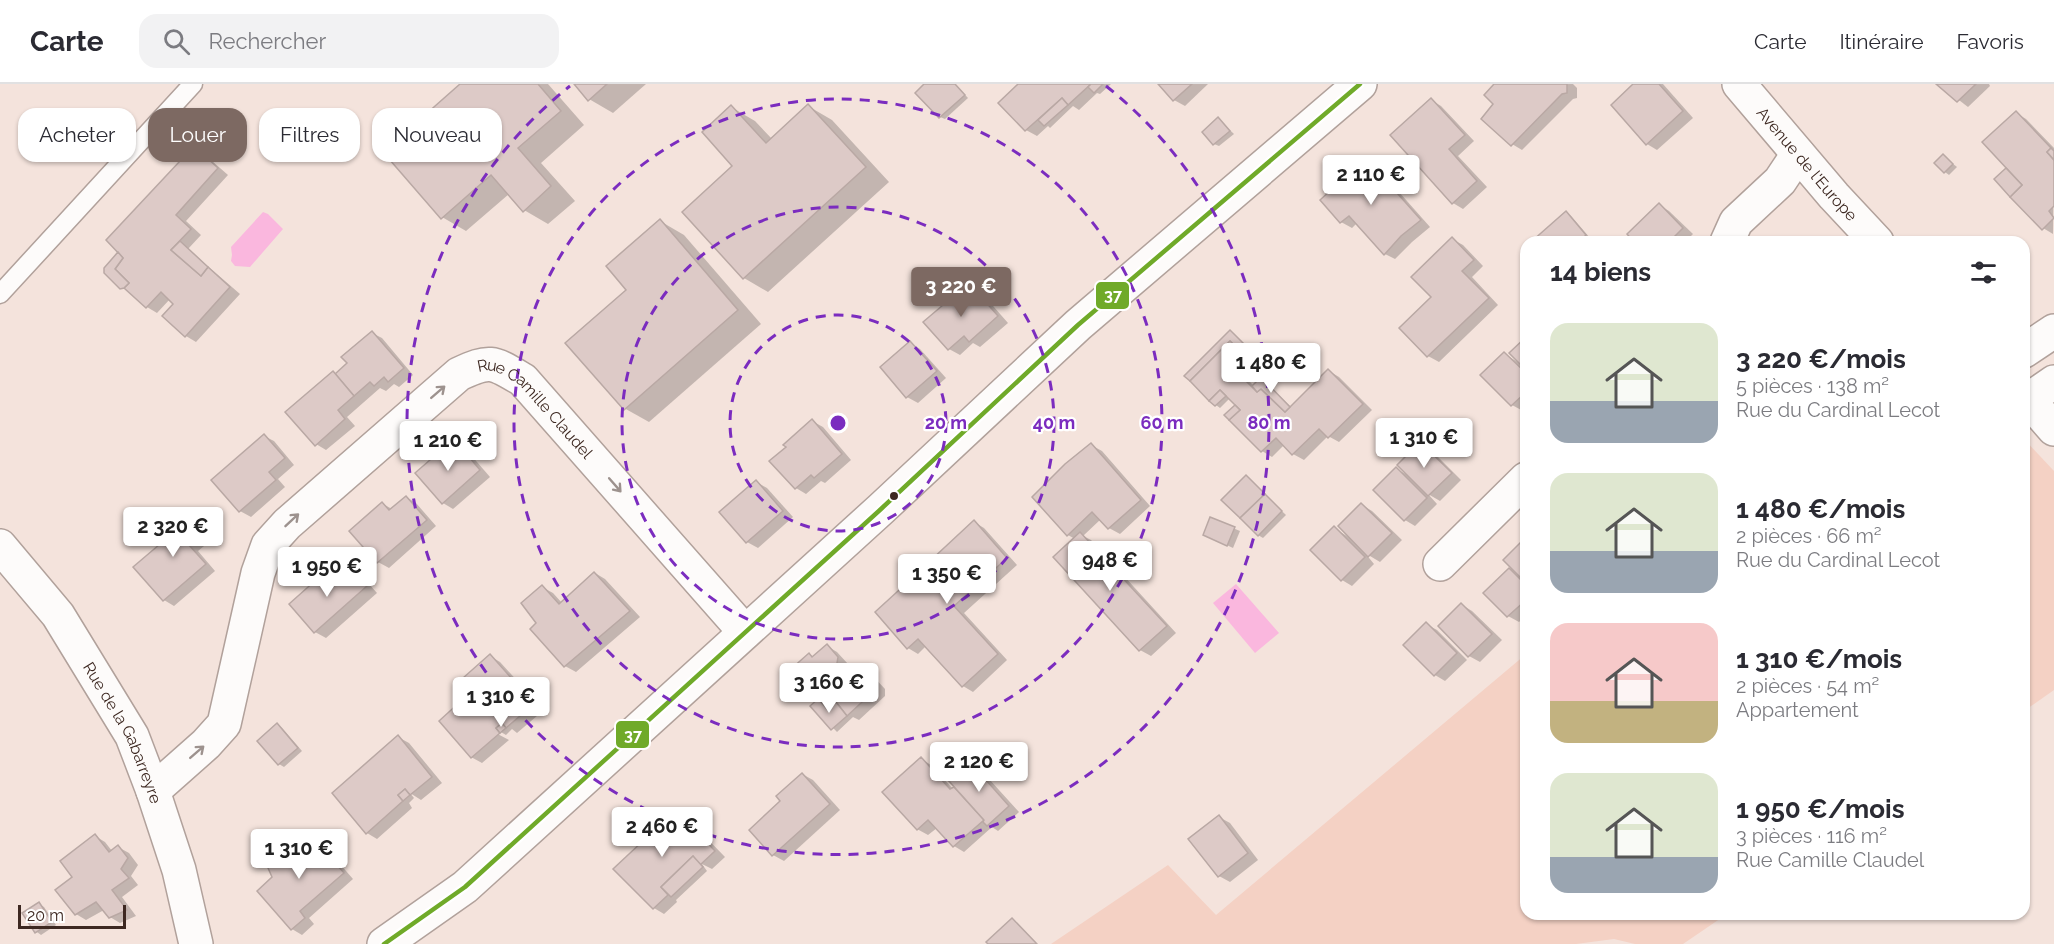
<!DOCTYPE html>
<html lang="fr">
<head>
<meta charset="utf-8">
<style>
  body { margin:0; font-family:Raleway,sans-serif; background:#f2f2f3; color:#2b2b33; height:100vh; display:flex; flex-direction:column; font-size:22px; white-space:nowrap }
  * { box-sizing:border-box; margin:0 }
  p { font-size:20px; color:#7c7c81 }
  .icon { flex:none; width:33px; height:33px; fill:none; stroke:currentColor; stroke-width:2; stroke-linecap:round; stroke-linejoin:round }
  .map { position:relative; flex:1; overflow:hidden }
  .sheet { position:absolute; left:1520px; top:152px; width:510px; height:684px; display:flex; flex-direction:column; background:#fff; border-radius:18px; box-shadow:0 2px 4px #0004 }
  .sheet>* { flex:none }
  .guide { position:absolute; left:18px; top:24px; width:570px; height:54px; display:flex; gap:12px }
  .scale { position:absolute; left:18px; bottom:15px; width:108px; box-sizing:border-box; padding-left:6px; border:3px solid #3d2821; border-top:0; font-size:16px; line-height:21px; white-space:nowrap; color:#3d2821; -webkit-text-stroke:4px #fff; paint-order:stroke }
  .price { position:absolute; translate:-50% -51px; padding:0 14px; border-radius:6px; background:#fff; color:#222; font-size:20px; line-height:39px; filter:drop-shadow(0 2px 3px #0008) }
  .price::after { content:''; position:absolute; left:50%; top:36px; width:18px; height:14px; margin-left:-9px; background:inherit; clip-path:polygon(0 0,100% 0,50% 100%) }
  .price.current { background:#7d6962; color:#fff }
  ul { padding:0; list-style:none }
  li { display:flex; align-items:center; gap:18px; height:150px; padding:0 30px }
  li span { display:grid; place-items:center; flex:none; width:168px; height:120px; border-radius:18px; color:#555 }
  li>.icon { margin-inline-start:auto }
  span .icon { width:72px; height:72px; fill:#fffc; stroke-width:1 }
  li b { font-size:26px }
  h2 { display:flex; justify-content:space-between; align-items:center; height:72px; padding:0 30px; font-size:26px }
  .tag { padding:0 21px; border-radius:18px; background:#fff; box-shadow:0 2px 4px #0004; font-size:21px; line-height:54px }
  .tag.current { background:#7d6962; color:#fff }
  header { display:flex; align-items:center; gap:36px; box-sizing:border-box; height:84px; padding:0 30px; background:#fff; border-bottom:2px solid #e1e1e2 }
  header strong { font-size:28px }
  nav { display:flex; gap:33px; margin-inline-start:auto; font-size:21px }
  .search { width:420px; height:54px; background:#f2f2f3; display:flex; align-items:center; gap:15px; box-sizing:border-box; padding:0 21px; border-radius:18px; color:#7c7c81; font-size:22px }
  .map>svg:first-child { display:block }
  .green { fill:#f4d1c4 }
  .water { fill:#fab7de }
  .shadow { fill:#0003 }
  .building { fill:#ddcac7; stroke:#b9a8a4; stroke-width:1.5 }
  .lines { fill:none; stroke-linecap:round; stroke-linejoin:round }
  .service-casing { stroke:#b1a19b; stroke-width:21 }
  .minor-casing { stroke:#b1a19b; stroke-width:36 }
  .tertiary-casing { stroke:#b1a19b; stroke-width:36 }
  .service { stroke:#fdfbfa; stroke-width:18 }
  .minor { stroke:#fdfbfa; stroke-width:33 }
  .tertiary { stroke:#fdfbfa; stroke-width:33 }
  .bus-1-casing { stroke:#fff; stroke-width:9 }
  .bus-1 { stroke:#70aa29; stroke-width:4.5 }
  .oneway { stroke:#9d928e }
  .ring { fill:none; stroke:#7b2cbf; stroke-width:3; stroke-dasharray:10 8 }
  .bus-dot { fill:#3d2821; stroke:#fff; stroke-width:2 }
  .labels { text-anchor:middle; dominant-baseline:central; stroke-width:4.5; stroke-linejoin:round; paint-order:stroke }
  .street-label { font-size:16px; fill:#3d2821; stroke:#fff }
  .centre { fill:#7b2cbf; stroke:#fff; stroke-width:3 }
  .ring-label { font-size:18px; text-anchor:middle; font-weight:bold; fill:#7b2cbf; stroke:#fff; stroke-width:4.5; stroke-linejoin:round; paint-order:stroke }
  .line-badge { stroke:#fff; stroke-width:2 }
  .badge-label { font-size:16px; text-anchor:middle; font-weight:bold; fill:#fff }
</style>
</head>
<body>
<header>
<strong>Carte</strong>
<div class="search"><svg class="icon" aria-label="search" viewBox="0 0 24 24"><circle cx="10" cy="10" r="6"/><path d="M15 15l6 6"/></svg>Rechercher</div>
<nav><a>Carte</a><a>Itinéraire</a><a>Favoris</a></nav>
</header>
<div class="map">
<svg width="2054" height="860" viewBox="0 0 2054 860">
  <rect width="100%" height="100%" fill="#f4e3dc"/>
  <g class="green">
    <path d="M2024,355L2054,387V606L2024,627Z"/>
    <path d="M1525,571L1526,830H1727L1683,860H1635L1614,855L1576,860H1051L1168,781L1216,831Z"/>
  </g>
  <g class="water">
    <path d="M263,128L268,130L283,145L250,183L235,182L231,177L232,171L231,163Z"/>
    <path d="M1236,500L1279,549L1255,569L1213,519Z"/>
  </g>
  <g class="shadow">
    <path d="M462,0H548L584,41L541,79L575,117L548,140L524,126L509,110L466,147L442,133Z"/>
    <path d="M576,0H646L613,29L589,15Z"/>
    <path d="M927,0H955L968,14L945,35L940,33Z"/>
    <path d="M1021,0H1111L1100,10L1097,9L1079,26L1073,22L1050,44L1048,42L1037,52L1026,46L1000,19Z"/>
    <path d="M1160,0H1208L1185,22L1174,16Z"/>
    <path d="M1496,0H1573L1577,4V14L1573,15L1522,66L1512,60L1495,20Z"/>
    <path d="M1636,0H1663L1693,34L1657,66L1647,60Z"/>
    <path d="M1938,0H1989L1990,2L1968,23Z"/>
    <path d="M1431,16L1441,22L1474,57L1458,72L1487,103L1463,125L1453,119Z"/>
    <path d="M808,22L832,36L889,98L768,208L744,194L684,128L734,82L731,23L755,37L772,55Z"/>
    <path d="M2016,29L2026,35L2054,64L2053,150L2043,144L2006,86L2012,89Z"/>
    <path d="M1218,35L1234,50L1219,62L1214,60Z"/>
    <path d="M194,64L204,70L228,91L186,137L201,151L188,165L240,210L196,258L186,252L164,232L175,220L170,215L157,229L147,223L128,206L121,203L120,169Z"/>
    <path d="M1943,72L1957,83L1949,91L1945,88Z"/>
    <path d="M1366,76L1376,82L1430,143L1412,158L1395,175L1385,170L1357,139L1352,144L1341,138Z"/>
    <path d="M1659,121L1669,127L1693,150L1685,158H1636Z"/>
    <path d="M1566,129L1571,132L1590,154L1587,158H1534Z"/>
    <path d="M660,137L684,151L761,240L649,338L624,324L628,206Z"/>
    <path d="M1452,155L1463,161L1483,182L1472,193L1498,221L1439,278L1428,272L1401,244L1433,213Z"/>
    <path d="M969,200L979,206L1008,239L980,263L973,259L960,271L949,265L925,239Z"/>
    <path d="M1231,248L1265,280L1248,296L1254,302L1262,295L1266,298L1292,324L1329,287L1339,293L1372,326L1339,358L1328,352L1304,376L1293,370L1284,361L1272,373L1262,367L1241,326L1230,314L1220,324L1216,321Z"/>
    <path d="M372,249L382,254L413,291L399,303L394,300L386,307L380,304L347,333L355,342L326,366L316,360L336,291L349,279Z"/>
    <path d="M1526,255V324L1523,327L1512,321L1482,291L1504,270L1518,278Z"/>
    <path d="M910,259L920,265L946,294L918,319L907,313Z"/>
    <path d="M812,337L823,343L851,376L825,399L821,397L806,410L796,404L788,363Z"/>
    <path d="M264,352L274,357L294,381L278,395L285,403L251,433L240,427Z"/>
    <path d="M454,357L464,363L490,393L453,425L443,419Z"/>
    <path d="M1421,360L1431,366L1461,396L1440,417L1428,410L1437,420L1415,442L1405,436L1396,385L1408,391Z"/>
    <path d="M1091,361L1102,367L1150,422L1120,450L1109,444L1101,435L1083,452L1091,456L1176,549L1151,572L1140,566L1055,473L1075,455L1068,451L1034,413Z"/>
    <path d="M1246,393L1286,431L1263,454L1258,451Z"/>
    <path d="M756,398L767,404L793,433L758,464L747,458Z"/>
    <path d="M406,413L416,419L436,442L389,484L378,478L351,447L383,420L392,425Z"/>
    <path d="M1362,421L1372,427L1402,456L1380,478L1365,469L1374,480L1352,502L1342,496L1334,444L1350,454Z"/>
    <path d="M186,426L196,432L215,453L198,467L215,487L174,522L164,516Z"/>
    <path d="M1211,435L1240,447L1233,464L1210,453Z"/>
    <path d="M974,438L984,444L1017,481L964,529L1007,576L973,608L963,602L926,562L918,570L908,564Z"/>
    <path d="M1526,455V531L1519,538L1508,532L1486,509L1512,483Z"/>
    <path d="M350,485L360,490L377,509L326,554L315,548L326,489L337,496Z"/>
    <path d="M595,489L605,495L640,533L576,588L565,582L532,545L538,539L542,503L553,509L562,519Z"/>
    <path d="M1462,521L1472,527L1502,556L1480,578L1469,572L1440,542Z"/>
    <path d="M1426,540L1437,546L1467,576L1445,597L1435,591Z"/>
    <path d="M827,562L837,568L848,580L847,588L860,583L871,590L885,605V612L859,636L853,633L837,648L812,622L820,615L809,570L814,573Z"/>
    <path d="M490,572L500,578L544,626L517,649L512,645L506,651L494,644L492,647L509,656L482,679L471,673L475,607Z"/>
    <path d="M277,641L282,644L302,667L284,683L279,680Z"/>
    <path d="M398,653L409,659L442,699L421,716L410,709L414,714L409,719L412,724L377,755L367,749Z"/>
    <path d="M921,675L931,681L953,705L957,703L970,679L980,685L1019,728L998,747L992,743L964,768L954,762L937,744L928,751L917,745Z"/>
    <path d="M802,690L813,696L840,726L784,777L773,771L782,717Z"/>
    <path d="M676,728L687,734L725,773L712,785L702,780L707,787L676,816L677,818L664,830L654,824Z"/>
    <path d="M1219,733L1230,739L1258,776L1230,798L1219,792Z"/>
    <path d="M309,750L319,756L353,795L309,834L314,840L302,851L292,845L274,793Z"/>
    <path d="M95,752L105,758L112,767L118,763L129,769L138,781L131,792L138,801L122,813L136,832L120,839L110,833L104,826L86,836L76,830L74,794Z"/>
    <path d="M39,820L44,823L56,841L41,851L37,848L24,830Z"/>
  </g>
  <g class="building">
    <path d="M460,0H538L561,27L518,64L551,102L523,128L491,91L441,135L383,68Z"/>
    <path d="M574,0H607L588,17Z"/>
    <path d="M924,0H955L965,11L939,34L915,9Z"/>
    <path d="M1018,0H1091L1068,21L1062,14L1025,47L998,19Z"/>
    <path d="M1091,0H1103L1094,9L1088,3Z"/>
    <path d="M1158,0H1192L1173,17Z"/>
    <path d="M1494,0H1567V9L1562,10L1511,62L1481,35L1493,20L1484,11Z"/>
    <path d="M1633,0H1659L1683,27L1646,61L1611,21Z"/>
    <path d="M1936,0H1976L1957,18Z"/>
    <path d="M1062,14L1068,21L1044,42L1038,36Z"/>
    <path d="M1431,14L1465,51L1449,65L1477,97L1452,120L1390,51Z"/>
    <path d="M808,20L866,83L743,195L682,128L732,82L702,48L731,21L766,59Z"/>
    <path d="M2016,27L2051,64L2047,68L2054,76V122L2049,127L2054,134L2042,146L2010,113L2022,101L1982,58Z"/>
    <path d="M1218,33L1230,47L1213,61L1202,48Z"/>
    <path d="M194,62L218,84L176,131L191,145L171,166L201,192L208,183L230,203L185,253L162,232L173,220L161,208L146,224L124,204L129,199L115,185L123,174L106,156Z"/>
    <path d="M2051,64L2054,67V76L2047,68Z"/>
    <path d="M1943,70L1953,80L1944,89L1934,79Z"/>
    <path d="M1366,74L1421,136L1401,152L1384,171L1349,132L1340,139L1320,116Z"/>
    <path d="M2006,84L2022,101L2010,113L1994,95Z"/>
    <path d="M1659,119L1683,144L1669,158H1634L1627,150Z"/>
    <path d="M1566,127L1586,151L1579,158L1532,157Z"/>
    <path d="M660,135L738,226L624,326L565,259L626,206L606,182Z"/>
    <path d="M1452,153L1474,176L1462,187L1489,214L1427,273L1399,244L1431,213L1411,193Z"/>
    <path d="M180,157L208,183L201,192L171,166Z"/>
    <path d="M118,168L123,174L115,185L129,199L124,204L120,205L104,189V184Z"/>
    <path d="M969,199L998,232L969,258L964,252L948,266L923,238Z"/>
    <path d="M1230,246L1261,277L1243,294L1238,289L1250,277L1230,257L1190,297L1184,292Z"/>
    <path d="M372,247L404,284L388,298L384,293L374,302L370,298L354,312L335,290L347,279L341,273Z"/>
    <path d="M1526,253V286L1509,269Z"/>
    <path d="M910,257L937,287L906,314L880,283Z"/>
    <path d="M1230,257L1250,277L1238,289L1257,308L1261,305L1285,328L1328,285L1363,320L1328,354L1319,345L1292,371L1276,354L1261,368L1229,336L1240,326L1220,306L1209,317L1190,297Z"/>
    <path d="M1504,268L1526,289V308L1511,322L1480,291Z"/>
    <path d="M333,287L354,312L338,326L345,335L315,362L285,328Z"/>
    <path d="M1261,293L1290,323L1285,328L1261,305L1257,308L1252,302Z"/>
    <path d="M1220,306L1226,312L1215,322L1209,317Z"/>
    <path d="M1235,321L1240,326L1229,336L1224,331Z"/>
    <path d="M812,335L842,370L814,394L811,391L795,405L769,377L786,363L783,361Z"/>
    <path d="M264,350L285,374L269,388L276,396L239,428L211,396Z"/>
    <path d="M454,355L480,386L442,420L415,389Z"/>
    <path d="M1420,358L1452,389L1428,412L1397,381Z"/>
    <path d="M1091,359L1141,416L1108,445L1092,428L1067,452L1032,413L1065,380Z"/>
    <path d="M1396,383L1427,414L1404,437L1373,406Z"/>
    <path d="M1246,391L1265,410L1240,434L1221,416Z"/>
    <path d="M756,396L783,427L746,459L719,428Z"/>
    <path d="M1265,410L1282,427L1258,452L1240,434Z"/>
    <path d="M406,412L427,436L377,479L349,447L382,418L389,426Z"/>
    <path d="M1361,419L1392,449L1368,473L1338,442Z"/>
    <path d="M185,424L205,447L189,461L206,480L163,517L133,483L180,443L173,435Z"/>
    <path d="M1210,433L1235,443L1227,462L1203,451Z"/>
    <path d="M974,436L1007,474L954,522L998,570L962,603L918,555L907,565L875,528L921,486L926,492L936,483L930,477Z"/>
    <path d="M1334,442L1365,473L1341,497L1310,466Z"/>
    <path d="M1080,448L1167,542L1139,567L1053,473Z"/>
    <path d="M1526,453V499L1503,476Z"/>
    <path d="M930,477L936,483L926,492L921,486Z"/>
    <path d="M350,483L367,502L314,549L289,520L326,487L334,497Z"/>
    <path d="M1509,484L1526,501V516L1507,533L1483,509Z"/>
    <path d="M594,488L630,527L564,583L530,545L536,539L521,519L542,501L559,520Z"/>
    <path d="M1461,519L1492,550L1468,573L1438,542Z"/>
    <path d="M1426,538L1457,569L1434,592L1403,561Z"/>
    <path d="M827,560L838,573L837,579L845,588L852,581L861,582L875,598V606L847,632L836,618L827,625L791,585L809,569L812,573Z"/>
    <path d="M490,570L534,620L506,644L502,639L496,644L500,649L471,674L439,637L473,606L463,594Z"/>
    <path d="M818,615L827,625L836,618L847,632L831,646L810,622Z"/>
    <path d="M277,639L298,664L278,681L257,657Z"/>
    <path d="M502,639L506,644L500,649L496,644Z"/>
    <path d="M398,651L432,693L410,711L405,705L398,711L403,717L366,750L332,709Z"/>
    <path d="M921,673L950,705L954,703L984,736L953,763L928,736L917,746L882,708Z"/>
    <path d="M970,678L1009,722L987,742L983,738L984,736L948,696Z"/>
    <path d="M802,689L830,720L772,772L749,746L780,717L776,712Z"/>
    <path d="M405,705L410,711L403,717L398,711Z"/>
    <path d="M676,726L715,767L700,781L693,772L670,794L661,803L668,811L653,825L613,785Z"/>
    <path d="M1219,731L1248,769L1218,793L1188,755Z"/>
    <path d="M308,748L344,789L300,827L305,834L291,846L257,807L272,793L268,784Z"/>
    <path d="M95,750L109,768L118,761L128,774L121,785L129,794L112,806L127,826L109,834L96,818L75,831L55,806L72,793L60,777Z"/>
    <path d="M693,772L703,783L671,813L661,803Z"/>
    <path d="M39,818L52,838L35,849L22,829Z"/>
    <path d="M1012,834L1037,860H988L986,858Z"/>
  </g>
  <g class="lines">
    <g class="service-casing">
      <path id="service" d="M0,210L193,0"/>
    </g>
    <g class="minor-casing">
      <g id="minor">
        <path d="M1727,158L1736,138L1780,97L1798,70"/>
        <path d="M2024,267L2054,247"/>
        <path d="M2028,316L2054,298"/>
        <path id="s1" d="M0,462L58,531L132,652L153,707L179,786L196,860"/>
        <path d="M1440,480L1526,395"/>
        <path id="s2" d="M153,707L206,660L224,640L258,489L268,461L287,440L459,290C491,275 493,278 523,296L745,548"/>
        <path d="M384,860L465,803L881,425L1078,241L1360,0"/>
      </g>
    </g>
    <g class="tertiary-casing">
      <g id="tertiary">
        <path id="s3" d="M1739,0L1834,112L1877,158"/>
        <path d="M2024,311L2054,345"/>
      </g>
    </g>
    <use href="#service" class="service"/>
    <use href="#minor" class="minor"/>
    <use href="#tertiary" class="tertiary"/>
    <g class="bus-1-casing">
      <path id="bus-1" d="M384,860L465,803L881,425L1078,241L1360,0"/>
    </g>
    <use href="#bus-1" class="bus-1"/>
  </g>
  <defs><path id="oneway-shaft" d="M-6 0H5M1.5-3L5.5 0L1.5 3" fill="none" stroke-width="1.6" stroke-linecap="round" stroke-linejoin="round" transform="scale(1.5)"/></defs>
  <g class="oneway">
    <use href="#oneway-shaft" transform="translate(438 308) rotate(-41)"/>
    <use href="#oneway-shaft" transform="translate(615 401) rotate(49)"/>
    <use href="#oneway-shaft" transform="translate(292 436) rotate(-43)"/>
    <use href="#oneway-shaft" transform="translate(197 668) rotate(-41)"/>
  </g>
  <g class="ring">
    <circle cx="838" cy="339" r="108"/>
    <circle cx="838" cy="339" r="216"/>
    <circle cx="838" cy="339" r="324"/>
    <path d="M1106 2A431 431 0 1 1 570 2"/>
  </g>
  <circle class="bus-dot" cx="894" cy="412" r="5"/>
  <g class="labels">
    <g class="street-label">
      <text stroke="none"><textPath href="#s3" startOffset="105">Avenue de l'Europe</textPath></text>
      <text stroke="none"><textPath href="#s2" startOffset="634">Rue Camille Claudel</textPath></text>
      <text stroke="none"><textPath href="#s1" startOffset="225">Rue de la Gabarreyre</textPath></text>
    </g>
  </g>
  <circle cx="838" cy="339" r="9" class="centre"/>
  <g class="ring-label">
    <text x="946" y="345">20 m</text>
    <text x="1054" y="345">40 m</text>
    <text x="1162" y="345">60 m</text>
    <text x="1269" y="345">80 m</text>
  </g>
  <g class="line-badge">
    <rect x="1095" y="197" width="35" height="29" rx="6" fill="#70aa29"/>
    <rect x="615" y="636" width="35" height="29" rx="6" fill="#70aa29"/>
  </g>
  <g class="badge-label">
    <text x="1113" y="217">37</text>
    <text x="633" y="657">37</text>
  </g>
</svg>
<div class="scale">20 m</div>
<b class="price" style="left:1371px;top:122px">2 110 €</b>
<b class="price current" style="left:961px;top:234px">3 220 €</b>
<b class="price" style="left:1271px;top:310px">1 480 €</b>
<b class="price" style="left:1424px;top:385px">1 310 €</b>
<b class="price" style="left:448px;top:388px">1 210 €</b>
<b class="price" style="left:173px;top:474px">2 320 €</b>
<b class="price" style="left:1110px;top:508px">948 €</b>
<b class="price" style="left:327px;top:514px">1 950 €</b>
<b class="price" style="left:947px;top:521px">1 350 €</b>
<b class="price" style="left:829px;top:630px">3 160 €</b>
<b class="price" style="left:501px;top:644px">1 310 €</b>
<b class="price" style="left:979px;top:709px">2 120 €</b>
<b class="price" style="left:662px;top:774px">2 460 €</b>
<b class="price" style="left:299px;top:796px">1 310 €</b>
<div class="guide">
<a class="tag">Acheter</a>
<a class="tag current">Louer</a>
<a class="tag">Filtres</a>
<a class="tag">Nouveau</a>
</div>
<section class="sheet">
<h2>14 biens<svg class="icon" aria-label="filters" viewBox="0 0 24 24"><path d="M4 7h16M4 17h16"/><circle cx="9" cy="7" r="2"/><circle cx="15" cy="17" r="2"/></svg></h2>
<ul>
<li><span style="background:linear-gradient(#dfe7d0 65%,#9aa5b1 0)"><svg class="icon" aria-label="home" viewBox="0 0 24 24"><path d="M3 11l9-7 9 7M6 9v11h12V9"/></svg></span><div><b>3 220 €/mois</b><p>5 pièces · 138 m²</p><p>Rue du Cardinal Lecot</p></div></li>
<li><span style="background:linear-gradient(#dfe7d0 65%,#9aa5b1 0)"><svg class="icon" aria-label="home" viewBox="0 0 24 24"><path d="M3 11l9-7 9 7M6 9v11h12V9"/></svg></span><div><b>1 480 €/mois</b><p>2 pièces · 66 m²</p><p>Rue du Cardinal Lecot</p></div></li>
<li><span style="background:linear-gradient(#f6c9c9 65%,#c2b280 0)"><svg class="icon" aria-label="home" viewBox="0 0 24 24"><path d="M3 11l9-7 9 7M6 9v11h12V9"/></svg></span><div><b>1 310 €/mois</b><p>2 pièces · 54 m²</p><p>Appartement</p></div></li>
<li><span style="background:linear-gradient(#dfe7d0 70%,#9aa5b1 0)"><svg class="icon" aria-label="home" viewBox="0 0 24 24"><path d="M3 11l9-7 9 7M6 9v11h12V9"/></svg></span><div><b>1 950 €/mois</b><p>3 pièces · 116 m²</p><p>Rue Camille Claudel</p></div></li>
</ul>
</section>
</div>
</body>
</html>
